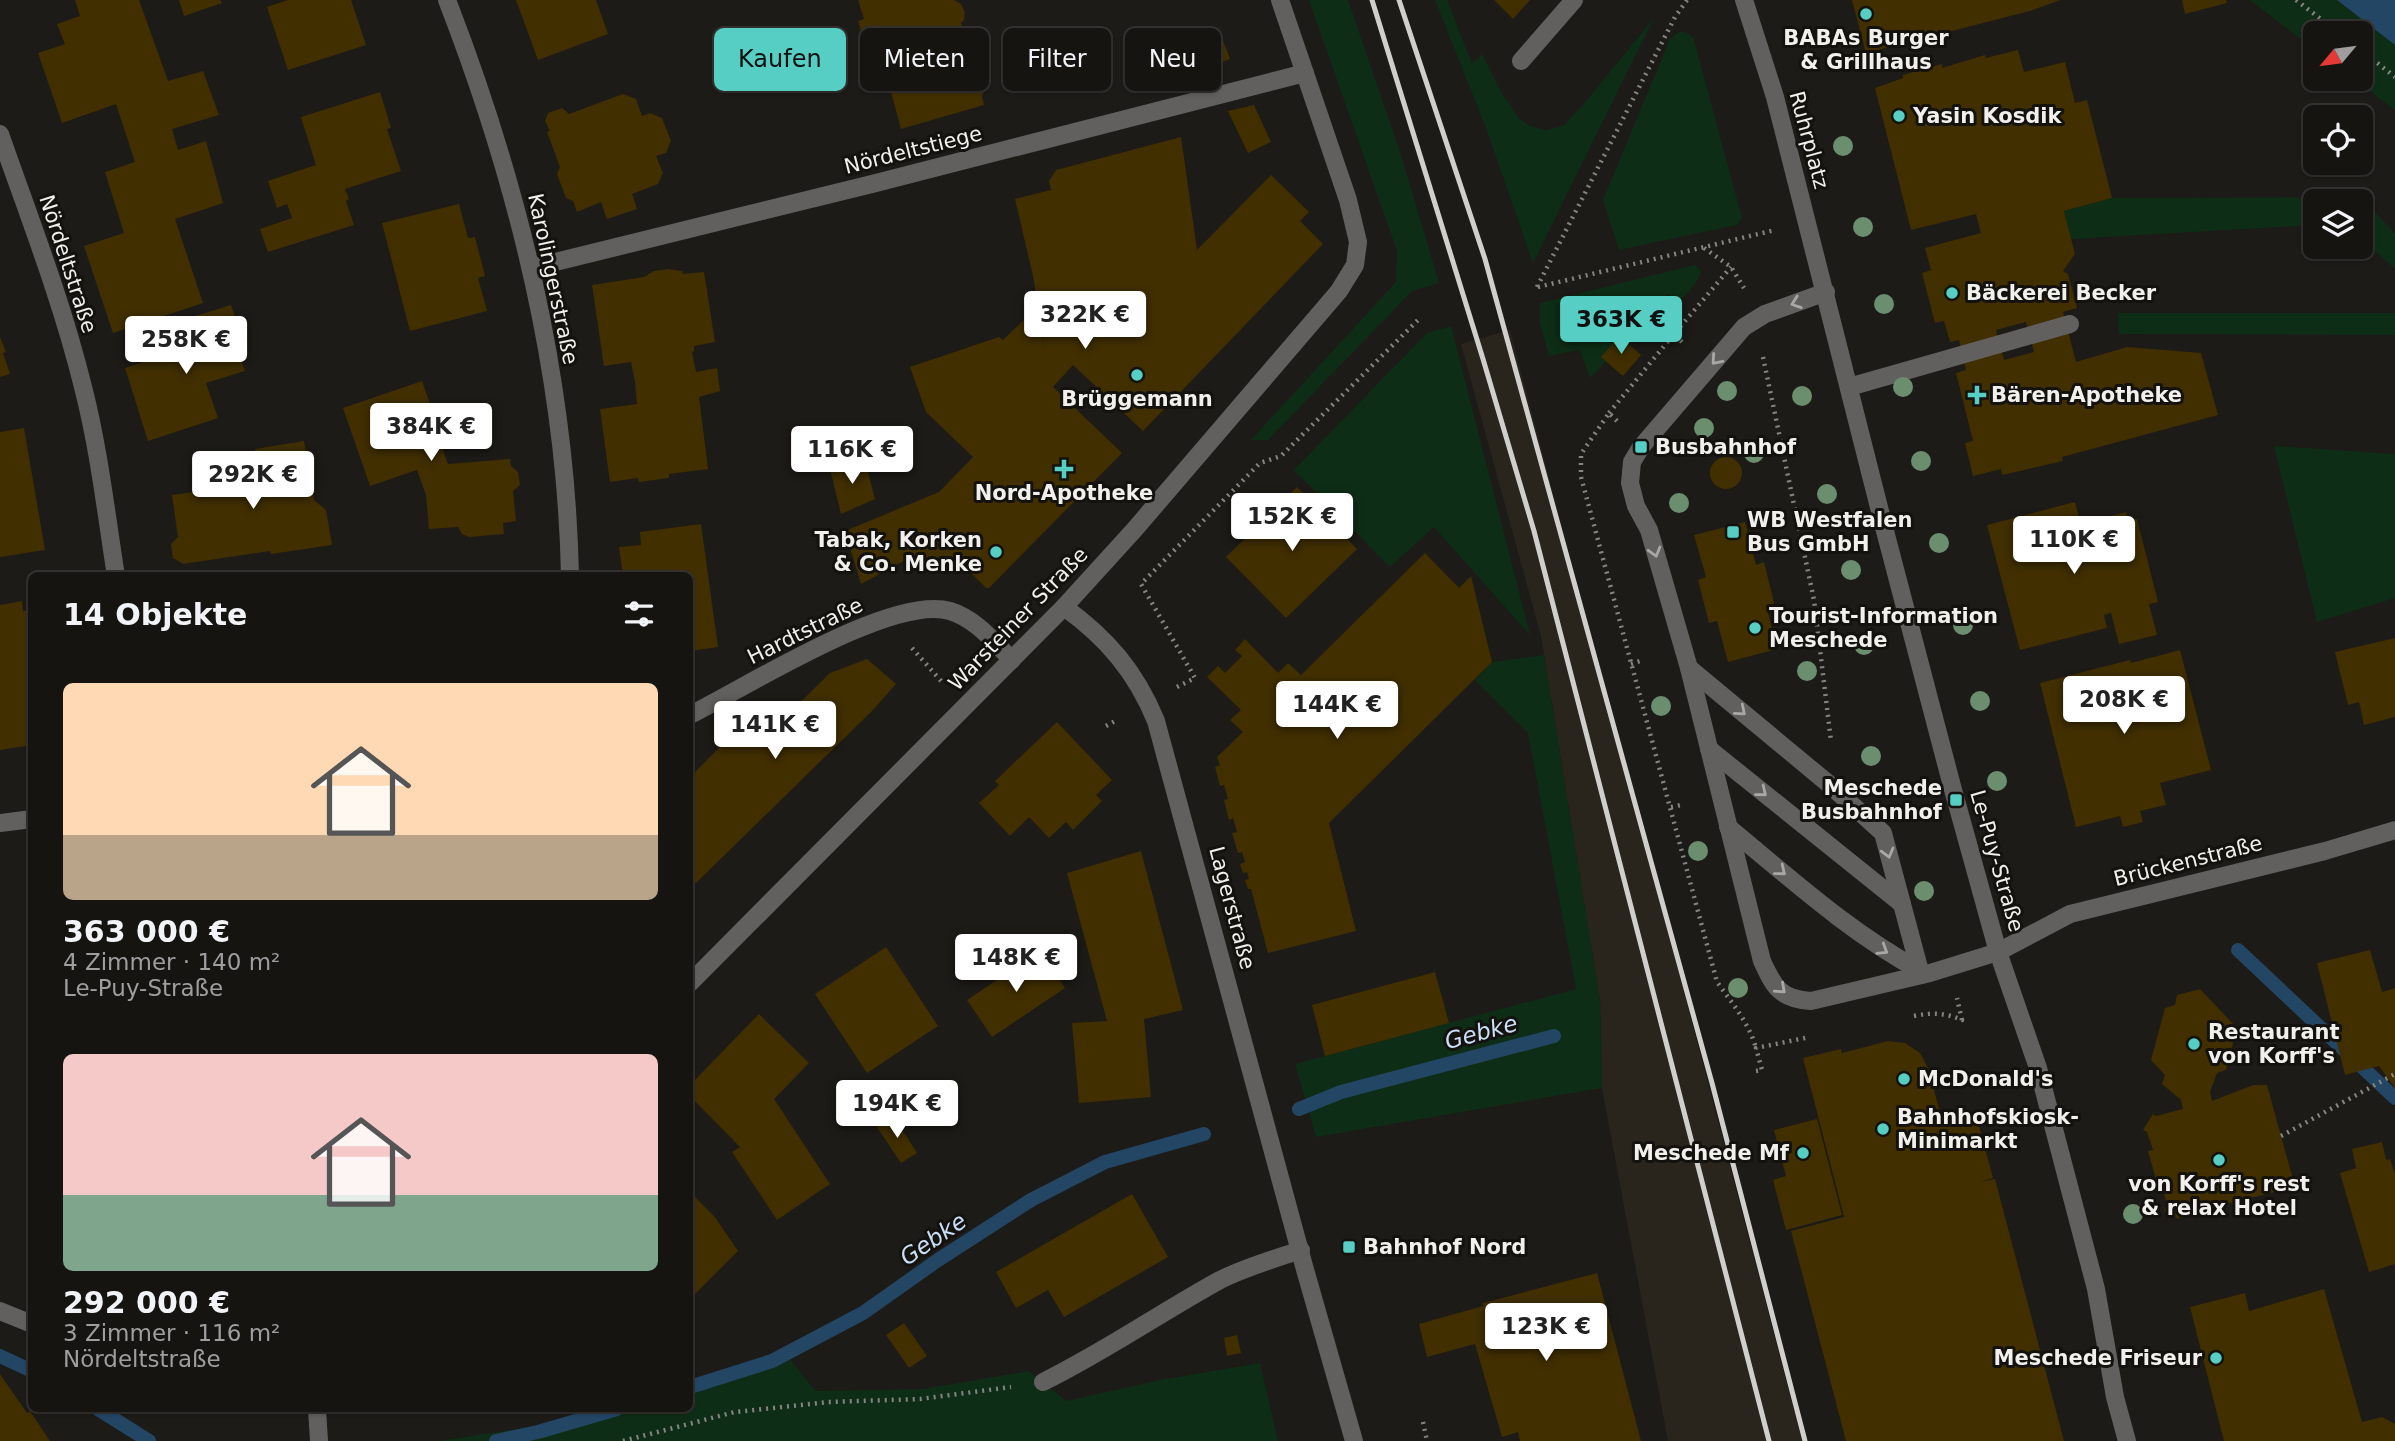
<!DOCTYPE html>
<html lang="de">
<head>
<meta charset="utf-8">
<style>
  body { margin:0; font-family:"DejaVu Sans",sans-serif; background:#1f1d1a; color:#f1f3f6; height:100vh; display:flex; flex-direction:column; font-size:26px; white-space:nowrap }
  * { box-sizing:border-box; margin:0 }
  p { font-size:23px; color:#9e9e9f }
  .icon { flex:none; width:38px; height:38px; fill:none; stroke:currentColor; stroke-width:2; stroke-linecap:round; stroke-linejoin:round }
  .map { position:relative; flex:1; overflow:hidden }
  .side { position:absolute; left:28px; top:572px; width:665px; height:840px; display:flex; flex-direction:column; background:#161411; border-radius:10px; box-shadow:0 2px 5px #0004,0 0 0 2px #353331 }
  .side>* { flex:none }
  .hud { position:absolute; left:714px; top:28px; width:665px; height:63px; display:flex; gap:14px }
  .needle { width:46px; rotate:241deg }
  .fabs { position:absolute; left:2303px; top:21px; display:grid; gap:14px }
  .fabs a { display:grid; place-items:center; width:70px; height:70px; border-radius:10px; background:#161411; box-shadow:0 2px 5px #0004,0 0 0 2px #353331; font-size:35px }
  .price { position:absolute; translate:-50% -60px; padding:0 16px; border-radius:7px; background:#fff; color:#222; font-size:23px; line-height:46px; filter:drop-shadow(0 2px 4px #0008) }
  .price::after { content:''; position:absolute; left:50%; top:42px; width:21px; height:16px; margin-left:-10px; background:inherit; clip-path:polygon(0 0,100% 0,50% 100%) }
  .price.on { background:#56cec3; color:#111 }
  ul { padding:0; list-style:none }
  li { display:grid; align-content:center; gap:14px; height:371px; padding:0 35px }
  li span { display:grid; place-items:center; height:217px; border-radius:10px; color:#555 }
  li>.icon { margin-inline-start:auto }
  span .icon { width:126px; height:126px; fill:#fffc; stroke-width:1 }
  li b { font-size:30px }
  h2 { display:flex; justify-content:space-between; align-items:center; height:84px; padding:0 35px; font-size:30px }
  .chip { padding:0 24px; border-radius:10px; background:#161411; box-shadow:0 2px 5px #0004,0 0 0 2px #353331; font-size:24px; line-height:63px }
  .chip.on { background:#56cec3; color:#111 }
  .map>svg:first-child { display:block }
  .built { fill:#29251c }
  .green { fill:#0e2d16 }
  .water { fill:#234665 }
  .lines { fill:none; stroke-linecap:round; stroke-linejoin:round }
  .stream { stroke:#234665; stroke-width:14 }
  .building { fill:#412f00; fill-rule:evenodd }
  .path { stroke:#868481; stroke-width:4.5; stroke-dasharray:2 5; stroke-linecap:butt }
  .service { stroke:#61605e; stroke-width:18 }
  .minor { stroke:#61605e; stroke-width:18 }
  .rail { stroke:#d0cfcc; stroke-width:5 }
  .tree { fill:#6b8e6f }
  .oneway { stroke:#a9a8a6 }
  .poi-dot { fill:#56cec3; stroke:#14120e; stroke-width:2.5 }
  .labels { text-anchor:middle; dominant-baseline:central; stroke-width:6; stroke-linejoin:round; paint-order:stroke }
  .poi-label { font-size:21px; font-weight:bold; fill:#f1f0ed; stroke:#14120e; text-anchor:start }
  .street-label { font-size:21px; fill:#f1f0ed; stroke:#14120e }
  .water-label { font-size:23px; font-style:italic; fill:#cae0f7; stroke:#14120e }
</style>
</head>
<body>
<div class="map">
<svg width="2395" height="1441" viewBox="0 0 2395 1441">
  <rect width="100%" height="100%" fill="#1d1b17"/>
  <path class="built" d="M1510,330L1802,1441H1668L1602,1088L1600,1001L1541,636L1461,344Z"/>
  <g class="green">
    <path d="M1309,0H1348L1401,155L1439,283L1412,291L1268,440H1251L1396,282L1397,251Z"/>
    <path d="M1435,0H1447L1472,64L1482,54L1503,95L1519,118L1530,126L1546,130L1563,126L1582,106L1654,18L1533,263L1485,125Z"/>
    <path d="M2250,0H2337L2395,45V110L2354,79H2361V33H2315V50Z"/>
    <path d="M1679,32H1685L1693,37L1742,218L1737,225L1619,250L1603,200L1670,39Z"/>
    <path d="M2360,197L2395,233V269L2361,238V201H2315V225L2071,239L2064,211L2112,198Z"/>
    <path d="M1695,265L1701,271C1698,283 1687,294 1678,303L1668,294L1590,378L1580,350L1549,356L1540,323V303Z"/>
    <path d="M2118,313H2395V335L2119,334Z"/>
    <path d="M1451,326L1530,635L1434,527L1390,567L1294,470L1427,333Z"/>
    <path d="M2274,446L2395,454V598L2317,622Z"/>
    <path d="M1544,655L1600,1001L1602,1088L1316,1137L1295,1064L1576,989L1528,733L1475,680L1492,662Z"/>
    <path d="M790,1359L815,1391L923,1389L1029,1371L1066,1401L1160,1380L1260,1363L1278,1441H439L544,1425L621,1409H690V1392Z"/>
  </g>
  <path class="water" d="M2337,0H2395V45Z"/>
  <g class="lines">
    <g class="stream">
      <path d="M2238,950L2395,1098"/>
      <path d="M1299,1109L1341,1092L1554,1036"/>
      <path d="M0,1356L32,1371"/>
      <path d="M690,1387L772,1361L863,1313L938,1260L1031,1200L1105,1162L1204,1134"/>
      <path d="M98,1409L149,1441"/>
      <path d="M496,1441L538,1432L617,1409"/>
    </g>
  </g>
  <g class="building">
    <path d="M75,0H139L168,81L203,71L219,115L172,129L178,150L206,141L223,203L175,219L203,303L113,333L84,246L124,233L105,172L135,162L116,104L62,123L38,53L65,44L57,24L80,16Z"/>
    <path d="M179,0H220L222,3L184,16Z"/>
    <path d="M288,0H351L366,45L288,70L267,7Z"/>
    <path d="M516,0H596L608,34L538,60Z"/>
    <path d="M858,0H954L961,4L965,13L964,20L961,23L976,75L983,78L987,85L982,96L984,105L901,129L886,73L874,76L858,21L864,19Z"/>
    <path d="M1494,0H1530L1513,19Z"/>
    <path d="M1852,0H2060L2030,11L1866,53Z"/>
    <path d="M2182,0H2226L2227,3L2185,14Z"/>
    <path d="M1221,35L1230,59L1184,76L1176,51Z"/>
    <path d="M2018,50L2024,72L2065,62L2075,103L2087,100L2112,198L2064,211L2075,254L2063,271L2068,274L2077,308L2063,312L2076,362L2127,347L2201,353L2218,415L2062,457L2063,461L2002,475L2001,469L1973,476L1965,443L1973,441L1956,373L1966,370L1959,340L1950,342L1944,321L1935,323L1922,273L1931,270L1925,248L1981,233L1976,214L1911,230L1875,88L1903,78V75L1942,64V68L1985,55L1986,58ZM2026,322L2034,352L2004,360L1996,330Z"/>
    <path d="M380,92L391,128L387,129L401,171L345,189L349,199L346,201L354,225L268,252L260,229L292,218L287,204L277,208L268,181L316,165L301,117Z"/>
    <path d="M623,94L636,99L642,116L650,113L662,118L671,141L666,153L656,156L663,173L658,184L632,194L637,209L607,219L601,202L577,212L573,201L566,198L557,174L560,167L547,132L550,131L545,121L548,113L562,108L569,114Z"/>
    <path d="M1254,105L1271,142L1248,153L1228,111Z"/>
    <path d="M1181,137L1197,250L1271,175L1309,212L1300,221L1323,244L1143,431L1073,365L1053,387L1122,453L989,588H986L956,558L929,570L913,556L861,584L845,531L939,492L973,457L926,412L910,367L999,337L1003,340L1037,307L1045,350L1033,276L1015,199L1051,190L1049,181L1056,170Z"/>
    <path d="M459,204L468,238L475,237L485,276L478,278L487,311L410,331L382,223Z"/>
    <path d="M668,269L682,271L683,274L704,272L715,342L694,346V351L692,352L696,372L717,368L720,391L699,397L708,469L669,474V478L639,482L638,478L610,482L600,409L637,404L635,382L631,362L604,366L592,285L644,277L654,271Z"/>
    <path d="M231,305L239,329L231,332L245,371L206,383L218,418L148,441L125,368L191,346L182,320Z"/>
    <path d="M1619,336L1641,355L1623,376L1601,357Z"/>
    <path d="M0,337L6,352L3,353L10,374L0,377Z"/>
    <path d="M422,381L443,441L440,442L448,464L510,459L511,466L518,472L520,485L513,491L516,521L503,523L504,534L469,537L462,534L458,527L429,529L426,495L417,470L370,486L343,408Z"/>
    <path d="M24,428L45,550L0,557V432Z"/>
    <path d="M304,441L314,500L326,510L332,545L271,554L270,551L183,564L173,558L171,544L178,537L172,495L207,490L206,477L256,470L258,482L259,481L255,449Z"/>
    <circle cx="1726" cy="473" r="16"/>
    <path d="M865,461L875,499L841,514L830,469Z"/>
    <path d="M1297,487L1357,549L1286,618L1226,557Z"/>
    <path d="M2075,502L2083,533L2090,531L2088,522L2126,512L2128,521L2137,519L2158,602L2149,604L2157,635L2119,644L2111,613L2104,615L2107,628L2020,650L1987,525Z"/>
    <path d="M1745,522L1756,565L1764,562L1775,607L1767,609L1777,649L1728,662L1717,621L1709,623L1698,580L1706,577L1694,535Z"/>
    <path d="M701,524L718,647L690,651V576H623L619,547L641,545L640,532Z"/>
    <path d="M1425,553L1459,588L1471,576L1492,662L1329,823L1356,931L1268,953L1251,889H1248L1245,880L1249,879L1247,872L1243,873L1240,864L1245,862L1242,852L1238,853L1232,833L1237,832L1233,818L1229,820L1224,800L1228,799L1224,785L1220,786L1215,767L1220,765L1217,757L1243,732L1230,720L1241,710L1207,677L1218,666L1225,673L1242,656L1235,650L1245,639L1278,673L1288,663L1301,675Z"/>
    <path d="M22,601L23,611L32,610V745L0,750V605Z"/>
    <path d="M2395,638V717L2364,725L2359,702L2348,705L2335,652Z"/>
    <path d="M2180,650L2211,770L2160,783L2166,805L2140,811L2143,822L2123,827L2120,816L2076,827L2040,683L2130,660L2131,663Z"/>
    <path d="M867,659L896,684L871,712L696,883L690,876V777L734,733L742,740L770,711L781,721L830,673Z"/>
    <path d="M1057,722L1112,780L1096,795L1102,801L1073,830L1066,822L1049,838L1029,817L1010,836L979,803L999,785L995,781Z"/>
    <path d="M1141,851L1183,1010L1144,1019L1151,1097L1079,1103L1072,1023L1107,1021L1067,873Z"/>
    <path d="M886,947L938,1026L867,1073L815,994Z"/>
    <path d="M2370,950L2382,992L2395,988V1088L2379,1066L2345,1075L2317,963Z"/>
    <path d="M1040,951L1065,988L992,1037L967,1000Z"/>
    <path d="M1435,972L1449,1023L1325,1056L1312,1005Z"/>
    <path d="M2200,989L2237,1028L2226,1070L2217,1073L2210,1092L2212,1101L2253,1085H2267L2295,1187L2181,1215L2179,1219L2164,1211L2167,1204L2161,1182L2157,1183L2148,1151L2153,1150L2147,1132L2143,1130L2153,1114L2156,1116L2183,1109L2181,1100L2162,1084L2165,1075L2151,1060L2165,1008L2175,1005L2177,995Z"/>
    <path d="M759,1014L809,1063L774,1099L830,1184L777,1220L732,1152L740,1147L690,1096V1085Z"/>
    <path d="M1888,1041L1905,1043L1920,1053L1928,1068L1942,1120L1975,1111L1993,1178L1980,1182L1995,1179L2064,1441H1846L1791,1231L1844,1217L1803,1058L1841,1049L1842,1053Z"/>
    <path d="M894,1117L917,1153L901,1163L877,1127Z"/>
    <path d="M1817,1119L1842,1215L1786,1230L1773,1180L1786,1176L1774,1130Z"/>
    <path d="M2382,1142L2386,1160L2390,1159L2395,1174V1264L2369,1272L2340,1173L2356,1168L2352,1149Z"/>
    <path d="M690,1192L714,1216L738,1251L690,1299Z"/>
    <path d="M1132,1194L1168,1257L1064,1317L1048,1290L1016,1308L996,1272Z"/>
    <path d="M1597,1273L1641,1441H1520L1518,1432L1502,1437L1475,1344L1427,1357L1419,1324L1483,1306V1303Z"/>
    <path d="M2324,1289L2362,1422L2382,1417L2395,1424V1441H2224L2190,1307L2245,1293L2249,1311Z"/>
    <path d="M904,1323L927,1356L909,1368L886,1335Z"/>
    <path d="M1237,1335L1241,1353L1227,1356L1224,1338Z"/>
    <path d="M0,1374L27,1413L30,1411L50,1441H0Z"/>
  </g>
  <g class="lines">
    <g class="path">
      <path d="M2296,0L2339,33"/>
      <path d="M2361,50L2395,77"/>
      <path d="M1704,248L1731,267L1744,288"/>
      <path d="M1537,287L1675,17L1687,0"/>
      <path d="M1538,287L1775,230"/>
      <path d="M1682,342L1674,334L1731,267"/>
      <path d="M1763,357L1814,600L1831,741"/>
      <path d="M1609,413L1674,334"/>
      <path d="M1617,421L1609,413L1581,454V477L1717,982C1732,1003 1749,1023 1756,1048"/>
      <path d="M912,648L941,681"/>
      <path d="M1631,664L1643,660"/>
      <path d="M1177,687L1195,678L1141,584L1260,463L1281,456L1420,318"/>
      <path d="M1106,726L1117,720"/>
      <path d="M1671,807L1681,805"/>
      <path d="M1914,1016C1932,1012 1946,1013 1962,1020L1957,998"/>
      <path d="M1756,1071L1762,1070L1756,1048L1810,1037"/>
      <path d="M2281,1136L2395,1074"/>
      <path d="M1423,1422L1427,1441"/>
      <path d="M623,1441L735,1412L828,1402L920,1399L1011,1387"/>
    </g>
    <g class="service">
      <path d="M1521,61L1574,0"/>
      <path d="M1826,292L1765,314L1744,327L1641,447L1632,462L1630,483L1636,506L1649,530L1689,668L1762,961C1774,987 1780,999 1811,1001L1930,973L1998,952"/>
      <path d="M1849,387L2070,324"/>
      <path d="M1689,668L1830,785L1883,833L1921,975"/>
      <path d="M1709,749L1902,904"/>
      <path d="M1728,827C1790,878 1849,932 1919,970"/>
    </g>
    <g class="minor">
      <path d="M447,0C518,183 566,379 570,576"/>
      <path d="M1744,0L1775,97L1885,531L1952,786L1998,952L2038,1068L2096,1289L2115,1397L2127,1441"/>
      <path d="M0,134C29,217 62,301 83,387C99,449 106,513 116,576"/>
      <path d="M531,268L872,184L1305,73"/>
      <path d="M1064,607C1107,638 1136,672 1156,721L1304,1266L1354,1441"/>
      <path d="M690,715C745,688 892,594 950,611C976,619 993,641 1012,660"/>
      <path d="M0,823L32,819"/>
      <path d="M1998,952L2070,914L2325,851L2395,830"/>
      <path d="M690,983L1064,607L1135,529L1339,291L1355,265L1358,242L1348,200L1280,0"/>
      <path d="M0,1311L32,1324"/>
      <path d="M1043,1382C1104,1352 1160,1313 1220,1280C1246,1267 1274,1259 1301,1250"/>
      <path d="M317,1409L319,1441"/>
    </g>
    <g class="rail">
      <path d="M1372,0L1483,359L1534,531L1769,1441"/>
      <path d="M1399,0L1485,259L1712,1083L1805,1441"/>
    </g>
  </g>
  <g class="tree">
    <circle cx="1843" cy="146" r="10"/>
    <circle cx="1863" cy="227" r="10"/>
    <circle cx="1884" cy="304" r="10"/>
    <circle cx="1903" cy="387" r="10"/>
    <circle cx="1727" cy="391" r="10"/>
    <circle cx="1802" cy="396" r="10"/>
    <circle cx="1704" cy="428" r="10"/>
    <circle cx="1754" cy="453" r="10"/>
    <circle cx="1921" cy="461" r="10"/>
    <circle cx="1827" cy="494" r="10"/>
    <circle cx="1679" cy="503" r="10"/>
    <circle cx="1939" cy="543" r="10"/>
    <circle cx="1851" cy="570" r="10"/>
    <circle cx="1963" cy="625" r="10"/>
    <circle cx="1864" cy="645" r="10"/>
    <circle cx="1807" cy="671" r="10"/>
    <circle cx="1980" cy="701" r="10"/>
    <circle cx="1661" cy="706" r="10"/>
    <circle cx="1871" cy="756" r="10"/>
    <circle cx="1997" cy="781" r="10"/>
    <circle cx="1698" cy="851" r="10"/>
    <circle cx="1924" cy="891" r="10"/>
    <circle cx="1738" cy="988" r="10"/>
    <circle cx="2133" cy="1214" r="10"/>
  </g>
  <defs><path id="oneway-chevron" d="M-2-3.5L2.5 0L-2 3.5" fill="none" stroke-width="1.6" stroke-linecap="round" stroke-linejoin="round" transform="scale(1.75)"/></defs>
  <g class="oneway">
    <use href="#oneway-chevron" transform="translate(1796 303) rotate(160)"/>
    <use href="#oneway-chevron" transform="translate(1716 360) rotate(131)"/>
    <use href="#oneway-chevron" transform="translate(1655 552) rotate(74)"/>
    <use href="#oneway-chevron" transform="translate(1741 711) rotate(40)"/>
    <use href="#oneway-chevron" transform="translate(1762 792) rotate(39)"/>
    <use href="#oneway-chevron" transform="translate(1888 853) rotate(75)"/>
    <use href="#oneway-chevron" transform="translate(1781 871) rotate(39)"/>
    <use href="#oneway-chevron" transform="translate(1883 950) rotate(32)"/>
    <use href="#oneway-chevron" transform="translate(1781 989) rotate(42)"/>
  </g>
  <g class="poi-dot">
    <circle cx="1866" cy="14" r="7"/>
    <circle cx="1899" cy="116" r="7"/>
    <circle cx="1952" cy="293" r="7"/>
    <circle cx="1137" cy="375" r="7"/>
    <path d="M1973.5 384.5h7v7h7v7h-7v7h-7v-7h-7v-7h7z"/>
    <rect x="1634" y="440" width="14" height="14" rx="3.5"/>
    <path d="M1060.5 458.5h7v7h7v7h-7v7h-7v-7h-7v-7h7z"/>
    <rect x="1726" y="525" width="14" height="14" rx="3.5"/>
    <circle cx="996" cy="552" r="7"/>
    <circle cx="1755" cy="628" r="7"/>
    <rect x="1949" y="793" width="14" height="14" rx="3.5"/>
    <circle cx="2194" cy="1044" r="7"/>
    <circle cx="1904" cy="1079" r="7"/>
    <circle cx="1883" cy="1129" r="7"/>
    <circle cx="1803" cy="1153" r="7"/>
    <circle cx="2219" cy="1160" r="7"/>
    <rect x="1342" y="1240" width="14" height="14" rx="3.5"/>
    <circle cx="2216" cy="1358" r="7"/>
  </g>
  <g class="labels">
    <g class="poi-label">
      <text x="1866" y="38" text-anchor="middle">BABAs Burger<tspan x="1866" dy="24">&amp; Grillhaus</tspan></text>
      <text x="1913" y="116">Yasin Kosdik</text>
      <text x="1966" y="293">Bäckerei Becker</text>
      <text x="1991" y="395">Bären-Apotheke</text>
      <text x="1137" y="399" text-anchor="middle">Brüggemann</text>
      <text x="1655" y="447">Busbahnhof</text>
      <text x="1064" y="493" text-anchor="middle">Nord-Apotheke</text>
      <text x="1747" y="520">WB Westfalen<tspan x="1747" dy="24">Bus GmbH</tspan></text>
      <text x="982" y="540" text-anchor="end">Tabak, Korken<tspan x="982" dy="24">&amp; Co. Menke</tspan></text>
      <text x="1769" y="616">Tourist-Information<tspan x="1769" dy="24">Meschede</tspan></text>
      <text x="1942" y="788" text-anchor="end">Meschede<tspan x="1942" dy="24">Busbahnhof</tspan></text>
      <text x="2208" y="1032">Restaurant<tspan x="2208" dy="24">von Korff's</tspan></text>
      <text x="1918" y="1079">McDonald's</text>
      <text x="1897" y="1117">Bahnhofskiosk-<tspan x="1897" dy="24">Minimarkt</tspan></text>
      <text x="1789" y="1153" text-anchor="end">Meschede Mf</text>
      <text x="2219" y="1184" text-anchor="middle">von Korff's rest<tspan x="2219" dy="24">&amp; relax Hotel</tspan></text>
      <text x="1363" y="1247">Bahnhof Nord</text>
      <text x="2202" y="1358" text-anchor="end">Meschede Friseur</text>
    </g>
    <g class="street-label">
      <text transform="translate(1809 140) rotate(75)">Ruhrplatz</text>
      <text transform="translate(913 150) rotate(-14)">Nördeltstiege</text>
      <text transform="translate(68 264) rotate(72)">Nördeltstraße</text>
      <text transform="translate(553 279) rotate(78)">Karolingerstraße</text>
      <text transform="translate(1018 619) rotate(-46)">Warsteiner Straße</text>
      <text transform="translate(805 631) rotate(-26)">Hardtstraße</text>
      <text transform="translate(1997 861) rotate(74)">Le-Puy-Straße</text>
      <text transform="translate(2188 861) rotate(-14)">Brückenstraße</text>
      <text transform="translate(1232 908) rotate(75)">Lagerstraße</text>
    </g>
    <g class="water-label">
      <text transform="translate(1481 1032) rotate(-15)">Gebke</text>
      <text transform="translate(933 1239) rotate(-34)">Gebke</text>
    </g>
  </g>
</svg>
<div class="fabs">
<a><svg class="needle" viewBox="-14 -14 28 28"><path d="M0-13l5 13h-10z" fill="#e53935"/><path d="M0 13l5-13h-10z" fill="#9e9e9f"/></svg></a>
<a><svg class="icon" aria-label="locate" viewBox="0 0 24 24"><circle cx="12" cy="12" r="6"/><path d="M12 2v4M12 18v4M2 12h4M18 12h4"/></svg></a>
<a><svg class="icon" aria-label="layers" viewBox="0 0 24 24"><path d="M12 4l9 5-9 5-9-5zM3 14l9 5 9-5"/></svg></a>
</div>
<b class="price" style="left:1085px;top:351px">322K €</b>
<b class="price on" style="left:1621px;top:356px">363K €</b>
<b class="price" style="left:186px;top:376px">258K €</b>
<b class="price" style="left:431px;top:463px">384K €</b>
<b class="price" style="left:852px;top:486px">116K €</b>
<b class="price" style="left:253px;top:511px">292K €</b>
<b class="price" style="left:1292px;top:553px">152K €</b>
<b class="price" style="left:2074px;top:576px">110K €</b>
<b class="price" style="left:2124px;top:736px">208K €</b>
<b class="price" style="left:1337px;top:741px">144K €</b>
<b class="price" style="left:775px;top:761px">141K €</b>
<b class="price" style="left:1016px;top:994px">148K €</b>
<b class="price" style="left:897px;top:1140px">194K €</b>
<b class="price" style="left:1546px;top:1363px">123K €</b>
<div class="hud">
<a class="chip on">Kaufen</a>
<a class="chip">Mieten</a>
<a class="chip">Filter</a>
<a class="chip">Neu</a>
</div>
<section class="side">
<h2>14 Objekte<svg class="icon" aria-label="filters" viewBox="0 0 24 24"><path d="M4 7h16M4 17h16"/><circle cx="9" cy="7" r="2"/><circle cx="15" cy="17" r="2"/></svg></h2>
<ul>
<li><span style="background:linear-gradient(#ffd9b3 70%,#b9a48a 0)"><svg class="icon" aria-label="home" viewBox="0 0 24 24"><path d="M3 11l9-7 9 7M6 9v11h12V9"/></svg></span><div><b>363 000 €</b><p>4 Zimmer · 140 m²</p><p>Le-Puy-Straße</p></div></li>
<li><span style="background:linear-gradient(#f6c9c9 65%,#7fa58c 0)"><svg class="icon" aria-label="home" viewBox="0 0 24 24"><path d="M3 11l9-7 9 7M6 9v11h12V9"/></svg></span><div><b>292 000 €</b><p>3 Zimmer · 116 m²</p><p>Nördeltstraße</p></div></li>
</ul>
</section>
</div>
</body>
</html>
